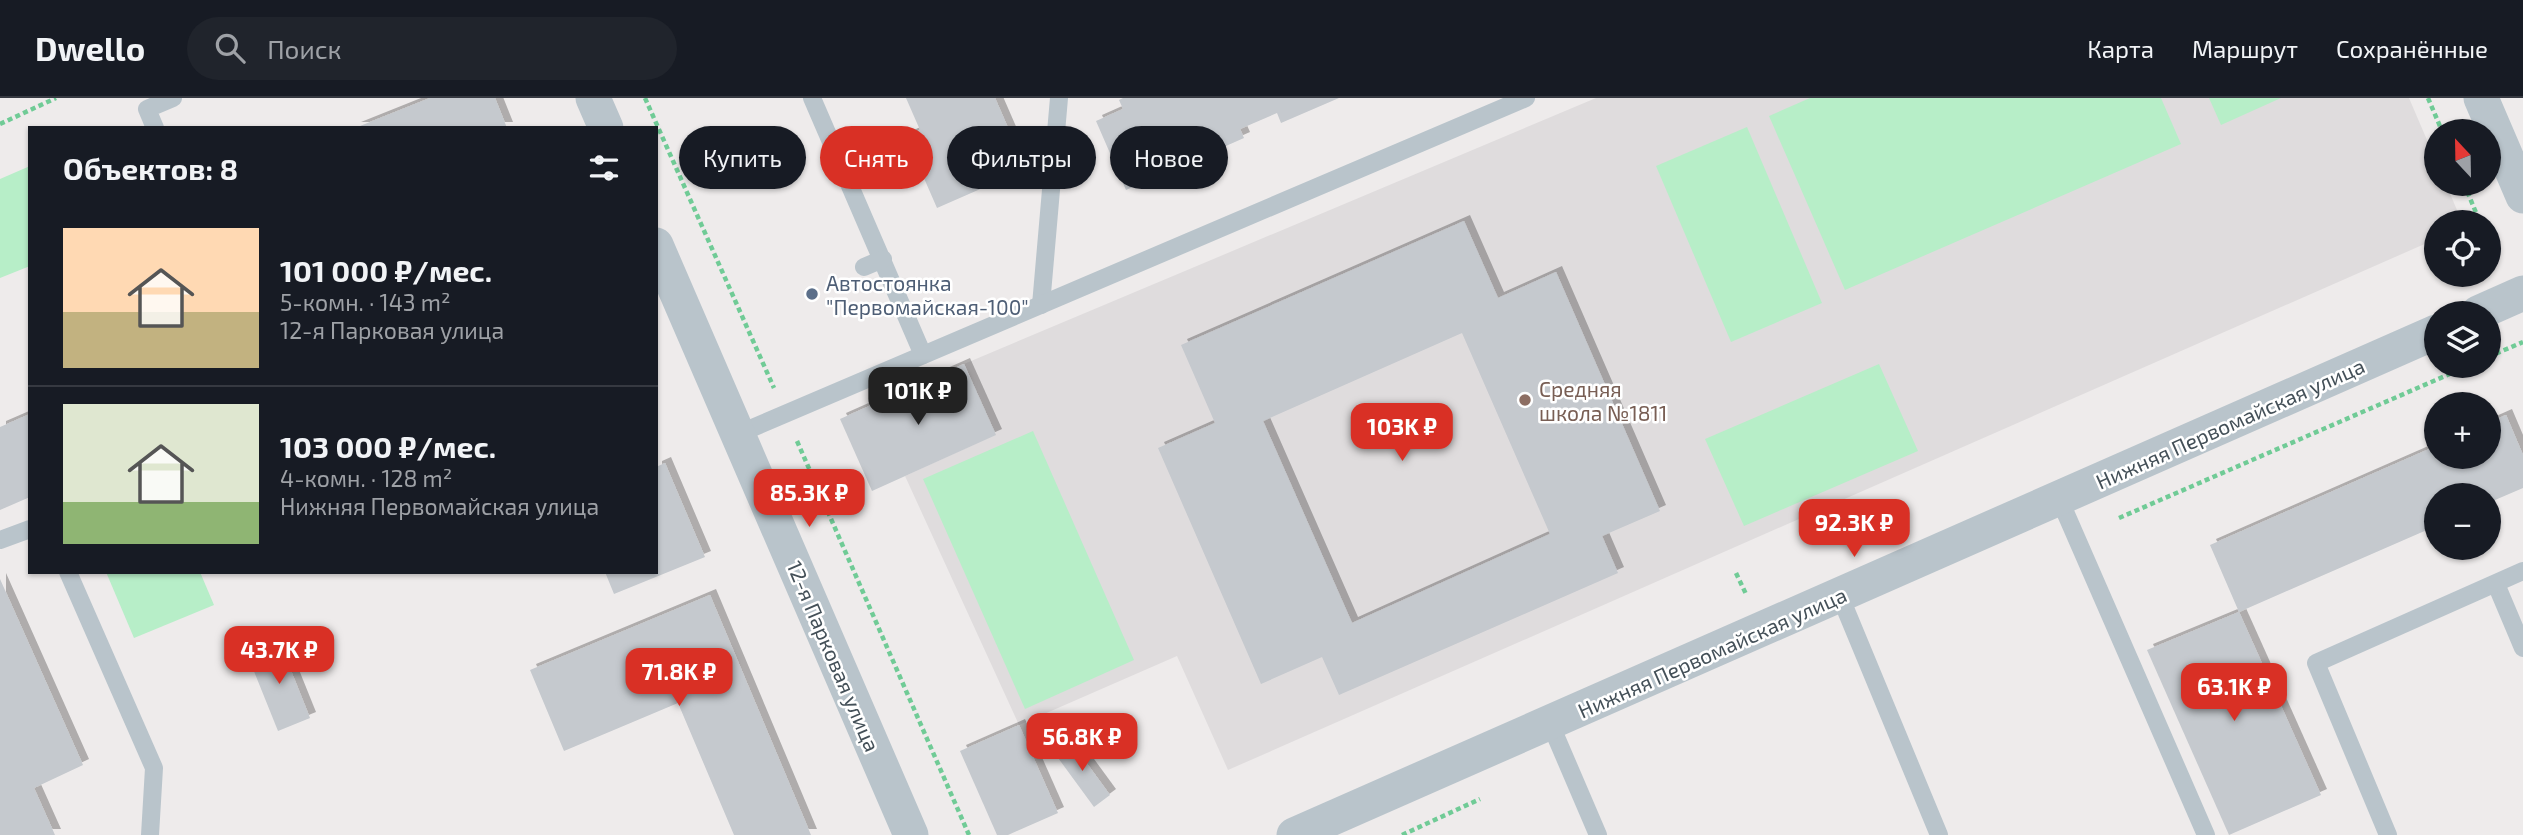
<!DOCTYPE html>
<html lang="ru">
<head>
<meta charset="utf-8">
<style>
  body { margin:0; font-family:"Exo 2",sans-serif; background:#20242c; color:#f1f3f6; height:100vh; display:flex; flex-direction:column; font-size:26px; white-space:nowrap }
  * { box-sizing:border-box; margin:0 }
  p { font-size:23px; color:#9ea1a6 }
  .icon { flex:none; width:38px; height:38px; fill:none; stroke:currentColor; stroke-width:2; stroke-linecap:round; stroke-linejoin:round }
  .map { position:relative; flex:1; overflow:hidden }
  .panel { position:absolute; left:28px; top:28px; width:630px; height:448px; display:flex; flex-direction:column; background:#171b24; border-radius:0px; box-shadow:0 2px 5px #0004 }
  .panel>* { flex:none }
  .hud { position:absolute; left:679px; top:28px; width:665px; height:63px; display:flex; gap:14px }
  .needle { width:46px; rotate:338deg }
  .fabs { position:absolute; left:2424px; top:21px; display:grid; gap:14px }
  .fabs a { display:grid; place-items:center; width:77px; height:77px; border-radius:50%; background:#171b24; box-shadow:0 2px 5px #0004; font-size:35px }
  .price { position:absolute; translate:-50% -60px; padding:0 16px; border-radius:14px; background:#d93025; color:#fff; font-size:23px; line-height:46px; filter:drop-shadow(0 2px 4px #0008) }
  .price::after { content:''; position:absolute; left:50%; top:42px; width:21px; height:16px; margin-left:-10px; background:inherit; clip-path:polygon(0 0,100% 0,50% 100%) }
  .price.on { background:#222; color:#fff }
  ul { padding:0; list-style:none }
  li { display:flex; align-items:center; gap:21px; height:175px; padding:0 35px }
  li+li { border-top:2px solid #363941 }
  li span { display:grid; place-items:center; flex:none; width:196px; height:140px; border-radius:0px; color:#555 }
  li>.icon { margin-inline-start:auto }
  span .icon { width:84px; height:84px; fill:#fffc; stroke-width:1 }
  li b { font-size:30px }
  h2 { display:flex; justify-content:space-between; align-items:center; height:84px; padding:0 35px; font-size:30px }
  .tag { padding:0 24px; border-radius:32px; background:#171b24; box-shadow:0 2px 5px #0004; font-size:24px; line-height:63px }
  .tag.on { background:#d93025; color:#fff }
  header { display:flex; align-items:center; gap:42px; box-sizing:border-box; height:98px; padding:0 35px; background:#171b24; border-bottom:2px solid #363941 }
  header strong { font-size:33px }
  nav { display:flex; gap:38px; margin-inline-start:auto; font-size:24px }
  .search { width:490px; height:63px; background:#20242c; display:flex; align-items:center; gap:18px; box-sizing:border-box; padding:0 24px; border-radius:38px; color:#9ea1a6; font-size:26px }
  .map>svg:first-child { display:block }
  .education { fill:#dfdcdd }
  .green { fill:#b7eec8 }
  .building { fill:#c5c9ce; fill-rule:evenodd; filter:url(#shadow) }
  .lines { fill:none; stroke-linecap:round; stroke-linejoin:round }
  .path { stroke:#70cb96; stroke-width:4.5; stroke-dasharray:5 3.5; stroke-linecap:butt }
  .service { stroke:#b9c4cb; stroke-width:18 }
  .minor { stroke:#b9c4cb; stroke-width:35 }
  .service-dot { fill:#5c6f8a; stroke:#fff; stroke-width:2.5 }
  .education-dot { fill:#8d6e63; stroke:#fff; stroke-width:2.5 }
  .labels { text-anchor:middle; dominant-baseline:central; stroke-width:5; stroke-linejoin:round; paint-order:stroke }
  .service-label { font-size:21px; fill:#4e5e75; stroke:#fff; text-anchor:start }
  .education-label { font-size:21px; fill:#785e54; stroke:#fff; text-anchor:start }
  .street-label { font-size:21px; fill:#445058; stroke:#fff }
</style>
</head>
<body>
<header>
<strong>Dwello</strong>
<div class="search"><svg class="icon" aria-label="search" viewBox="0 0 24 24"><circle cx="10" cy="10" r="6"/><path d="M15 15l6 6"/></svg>Поиск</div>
<nav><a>Карта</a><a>Маршрут</a><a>Сохранённые</a></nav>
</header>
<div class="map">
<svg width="2523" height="737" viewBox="0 0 2523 737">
  <defs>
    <filter id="shadow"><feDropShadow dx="6" dy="-6" stdDeviation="0" flood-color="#0004"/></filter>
  </defs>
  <rect width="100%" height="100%" fill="#eeebeb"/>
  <path class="education" d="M1596,0H2409L2436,63V86H2446L2462,124H2436V141L1228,672L1177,558L1019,627L905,378L995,337L964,266Z"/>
  <g class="green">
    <path d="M1810,0H2161L2181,46L1845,192L1769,18Z"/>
    <path d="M2209,0H2281L2221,27Z"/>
    <path d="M1747,29L1822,205L1731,244L1656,68Z"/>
    <path d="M30,68V168L0,180V81Z"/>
    <path d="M1879,266L1918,353L1744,428L1705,341Z"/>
    <path d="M1033,333L1134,562L1025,611L923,381Z"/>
    <path d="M106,474H200L214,507L134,540Z"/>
  </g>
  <g class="building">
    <path d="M430,0H495L507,30H355Z"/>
    <path d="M906,0H995L1026,71L937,110L906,39L920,32Z"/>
    <path d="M1123,0H1339L1281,25L1277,15L1240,31L1244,40L1126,92L1096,23L1123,11L1119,2Z"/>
    <path d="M1464,123L1498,200L1556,174L1660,413L1602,438L1618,475L1339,597L1322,559L1261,586L1158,350L1215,325L1181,247ZM1462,235L1550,436L1352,525L1263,323Z"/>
    <path d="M964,266L996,337L872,393L840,321Z"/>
    <path d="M30,316V399L0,412V329Z"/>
    <path d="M2506,317L2523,357V390L2488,405V397H2436V428L2239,514L2210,447L2436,348V359H2488V325Z"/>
    <path d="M665,365L705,459L614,496L605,474H656V369Z"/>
    <path d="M0,481L83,667L34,690L55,737H0Z"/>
    <path d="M710,497L811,737H734L678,605L564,653L530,572Z"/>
    <path d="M2239,514L2321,697L2229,737L2147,552Z"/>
    <path d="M279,543L310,620L278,633L247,556Z"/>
    <path d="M1019,627L1058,715L1008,737H997L960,653Z"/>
    <path d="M1069,641L1110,697L1094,709L1053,653Z"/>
  </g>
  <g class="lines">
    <g class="path">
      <path d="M645,0L774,290"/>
      <path d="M2428,0L2442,33"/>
      <path d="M0,26L56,0"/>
      <path d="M2464,86L2480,124"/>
      <path d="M2488,259L2523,244"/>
      <path d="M797,343L969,737"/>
      <path d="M2119,420L2468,268"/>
      <path d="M1736,475L1746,496"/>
      <path d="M1402,737L1480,701"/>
    </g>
    <g class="service">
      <path d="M812,0L923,257"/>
      <path d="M155,30L147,11L173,0"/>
      <path d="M864,169L883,161"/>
      <path d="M1041,207L1059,0"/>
      <path d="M738,336L1526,0"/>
      <path d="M2059,400L2206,737"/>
      <path d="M0,442L30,431"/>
      <path d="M68,474L154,670L150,737"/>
      <path d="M2496,486L2523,550"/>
      <path d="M1840,498L1939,737"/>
      <path d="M1550,625L1598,737"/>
      <path d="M2388,737L2316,565L2523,473"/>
    </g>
    <g class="minor">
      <path d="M593,0L606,30"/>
      <path d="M2481,0L2523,98"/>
      <path d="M656,147L911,737"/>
      <path d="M2478,215L2523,195"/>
      <path d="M1294,737L2436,234"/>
    </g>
  </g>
  <circle class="service-dot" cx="812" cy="196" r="7"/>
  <circle class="education-dot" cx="1525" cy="302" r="7"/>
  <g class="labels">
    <g class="service-label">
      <text x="826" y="184">Автостоянка<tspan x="826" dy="24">"Первомайская-100"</tspan></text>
    </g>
    <g class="education-label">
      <text x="1539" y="290">Средняя<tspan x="1539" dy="24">школа №1811</tspan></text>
    </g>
    <g class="street-label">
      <text transform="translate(2230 325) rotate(-24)">Нижняя Первомайская улица</text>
      <text transform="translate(1712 554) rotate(-24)">Нижняя Первомайская улица</text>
      <text transform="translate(834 558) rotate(67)">12-я Парковая улица</text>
    </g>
  </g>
</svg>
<div class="fabs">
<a><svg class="needle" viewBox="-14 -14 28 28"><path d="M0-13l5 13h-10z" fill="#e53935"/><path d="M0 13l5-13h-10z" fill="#9ea1a6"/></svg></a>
<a><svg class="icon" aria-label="locate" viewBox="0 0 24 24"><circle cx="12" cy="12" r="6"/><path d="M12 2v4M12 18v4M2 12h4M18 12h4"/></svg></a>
<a><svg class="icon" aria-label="layers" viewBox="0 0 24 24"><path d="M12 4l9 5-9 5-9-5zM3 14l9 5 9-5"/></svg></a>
<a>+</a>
<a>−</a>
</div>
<b class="price on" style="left:918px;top:329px">101K ₽</b>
<b class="price" style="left:1402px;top:365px">103K ₽</b>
<b class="price" style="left:809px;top:431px">85.3K ₽</b>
<b class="price" style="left:1854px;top:461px">92.3K ₽</b>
<b class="price" style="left:279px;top:588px">43.7K ₽</b>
<b class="price" style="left:679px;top:610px">71.8K ₽</b>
<b class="price" style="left:2234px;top:625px">63.1K ₽</b>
<b class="price" style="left:1082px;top:675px">56.8K ₽</b>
<div class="hud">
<a class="tag">Купить</a>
<a class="tag on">Снять</a>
<a class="tag">Фильтры</a>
<a class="tag">Новое</a>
</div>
<section class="panel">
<h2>Объектов: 8<svg class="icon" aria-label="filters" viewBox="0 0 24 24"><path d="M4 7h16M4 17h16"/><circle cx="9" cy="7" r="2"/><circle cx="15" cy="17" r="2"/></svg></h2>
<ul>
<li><span style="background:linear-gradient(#ffd9b3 60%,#c2b280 0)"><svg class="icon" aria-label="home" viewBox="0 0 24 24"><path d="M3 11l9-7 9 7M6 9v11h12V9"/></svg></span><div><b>101 000 ₽/мес.</b><p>5-комн. · 143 m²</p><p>12-я Парковая улица</p></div></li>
<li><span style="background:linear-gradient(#dfe7d0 70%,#8fb573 0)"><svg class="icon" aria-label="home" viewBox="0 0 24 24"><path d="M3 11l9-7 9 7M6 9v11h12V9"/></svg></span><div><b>103 000 ₽/мес.</b><p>4-комн. · 128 m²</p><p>Нижняя Первомайская улица</p></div></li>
</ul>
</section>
</div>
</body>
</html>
